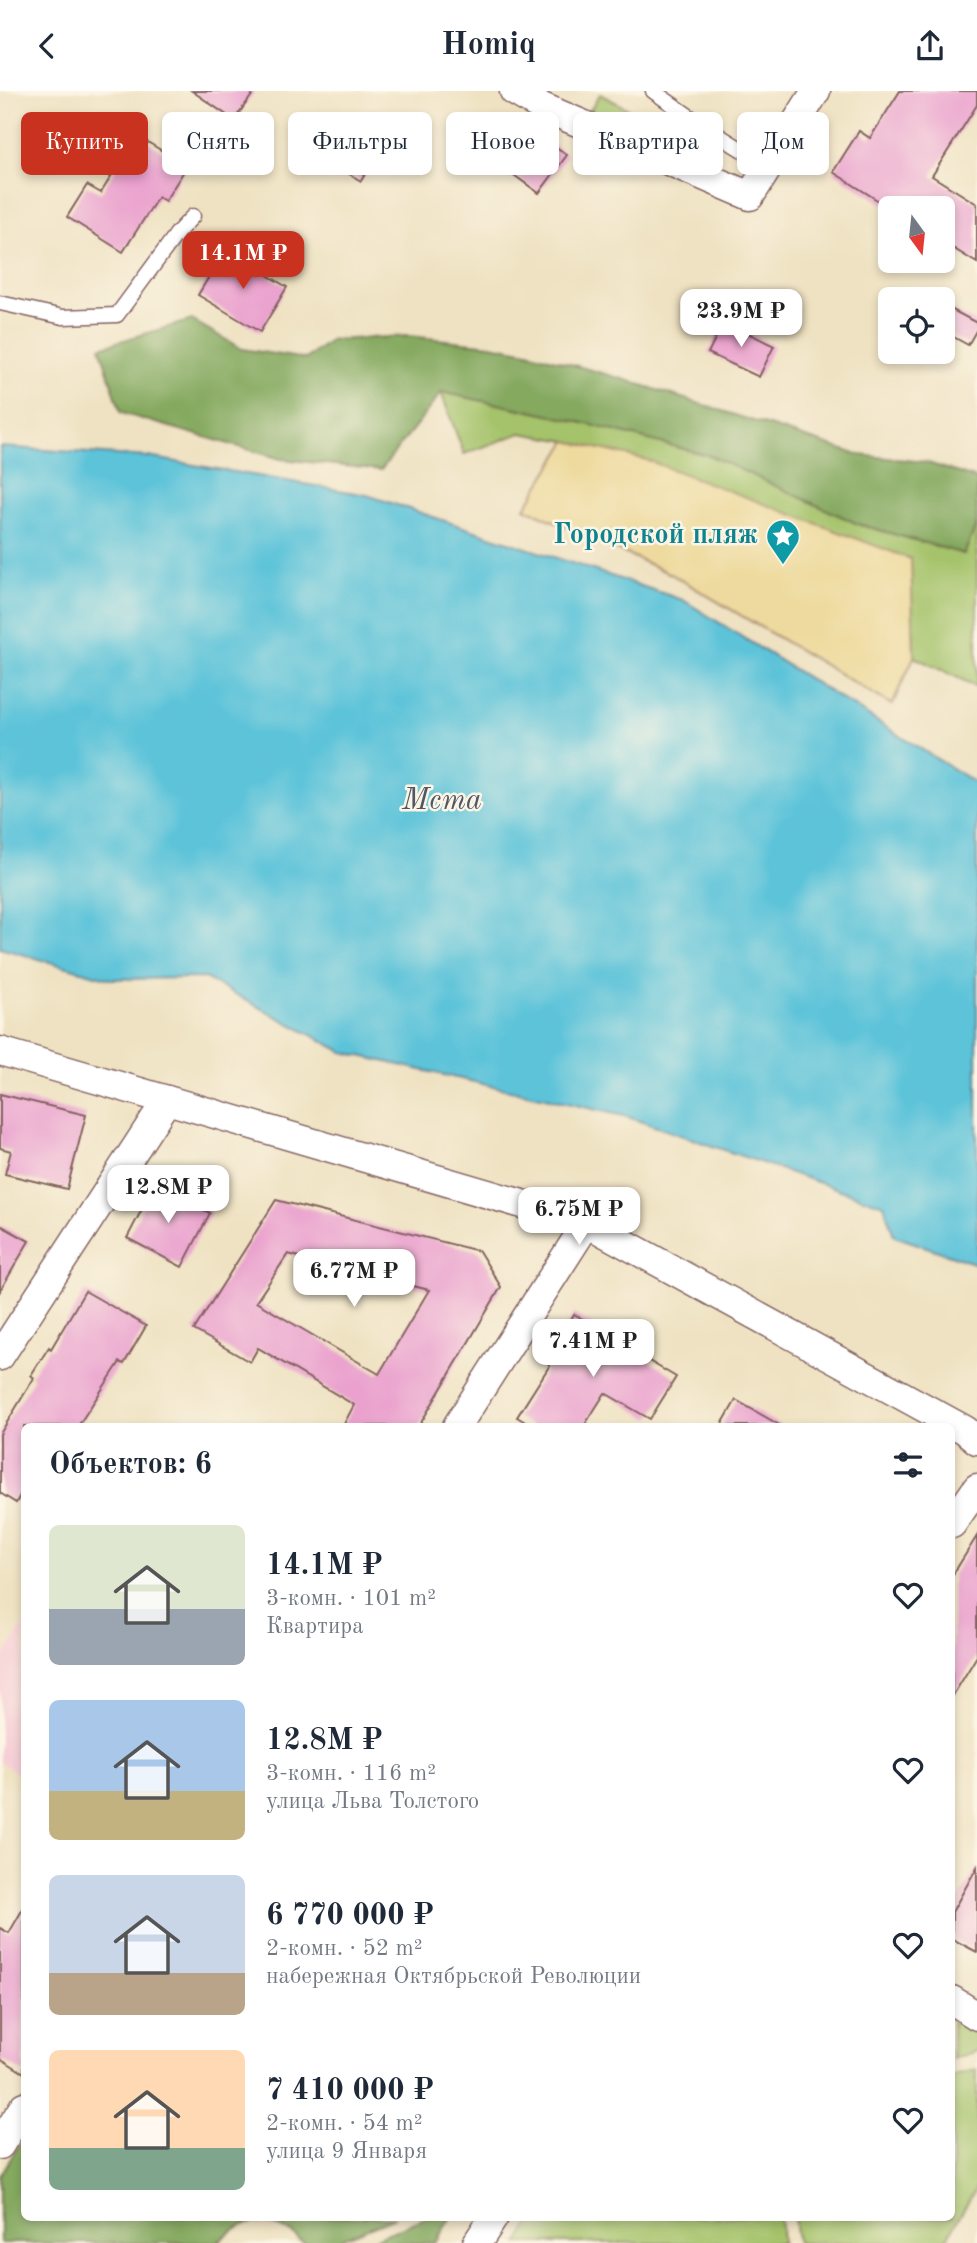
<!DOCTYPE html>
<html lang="ru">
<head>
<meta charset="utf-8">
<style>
  body { margin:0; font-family:"Old Standard TT",serif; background:#f2f2f3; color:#1f2937; height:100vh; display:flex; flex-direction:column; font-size:26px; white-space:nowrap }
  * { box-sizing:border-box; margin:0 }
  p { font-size:23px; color:#747a83 }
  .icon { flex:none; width:38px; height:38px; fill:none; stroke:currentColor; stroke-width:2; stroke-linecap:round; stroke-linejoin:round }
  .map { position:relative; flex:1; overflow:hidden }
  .side { position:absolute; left:21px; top:1332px; width:934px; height:798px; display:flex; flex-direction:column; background:#fff; border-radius:10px; box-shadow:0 4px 10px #0003 }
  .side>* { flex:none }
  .top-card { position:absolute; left:21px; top:21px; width:936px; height:63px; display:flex; gap:14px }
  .needle { width:46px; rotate:165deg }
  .buttons { position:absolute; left:878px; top:105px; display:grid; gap:14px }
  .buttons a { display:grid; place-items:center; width:77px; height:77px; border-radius:10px; background:#fff; box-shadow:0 4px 10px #0003; font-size:35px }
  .price { position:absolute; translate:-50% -60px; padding:0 16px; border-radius:14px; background:#fff; color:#222; font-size:23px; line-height:46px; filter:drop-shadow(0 2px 4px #0008) }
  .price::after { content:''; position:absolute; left:50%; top:42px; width:21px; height:16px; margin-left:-10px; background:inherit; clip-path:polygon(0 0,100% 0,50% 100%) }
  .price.active { background:#c8321e; color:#fff }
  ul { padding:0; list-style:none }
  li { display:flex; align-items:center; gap:21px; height:175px; padding:0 28px }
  li span { display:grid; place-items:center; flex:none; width:196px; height:140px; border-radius:10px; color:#555 }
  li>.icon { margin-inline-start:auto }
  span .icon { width:84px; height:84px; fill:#fffc; stroke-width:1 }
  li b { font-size:30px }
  h2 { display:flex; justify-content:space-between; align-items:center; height:84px; padding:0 28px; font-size:30px }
  .tag { padding:0 24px; border-radius:10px; background:#fff; box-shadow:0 4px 10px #0003; font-size:24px; line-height:63px }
  .tag.active { background:#c8321e; color:#fff }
  header { display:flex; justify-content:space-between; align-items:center; height:91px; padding:0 28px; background:#fff; font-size:32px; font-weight:600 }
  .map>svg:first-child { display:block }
  .built { fill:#f6cfd6 }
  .green { fill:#a5c36b; stroke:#78714b; stroke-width:2 }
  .forest { fill:#84a95f; stroke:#676445; stroke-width:2 }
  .sand { fill:#eeda9e; stroke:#9c7c64; stroke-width:2 }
  .water { fill:#5cc3d9; stroke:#537182; stroke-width:2 }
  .building { fill:#eaa1ce; fill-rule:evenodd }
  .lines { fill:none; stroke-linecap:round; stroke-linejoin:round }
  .lane-casing { stroke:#846360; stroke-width:17 }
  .street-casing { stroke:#846360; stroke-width:31 }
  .lane { stroke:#fff; stroke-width:14 }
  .street { stroke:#fff; stroke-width:28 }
  .labels { text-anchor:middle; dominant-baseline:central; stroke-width:5; stroke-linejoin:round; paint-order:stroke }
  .culture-label { font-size:28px; font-weight:bold; fill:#0d838f; stroke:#fcf5e5; text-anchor:end }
  .water-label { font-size:30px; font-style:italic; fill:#505868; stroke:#fcf5e5 }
</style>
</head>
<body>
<header><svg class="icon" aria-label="back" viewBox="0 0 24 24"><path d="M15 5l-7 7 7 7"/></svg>Homiq<svg class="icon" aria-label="share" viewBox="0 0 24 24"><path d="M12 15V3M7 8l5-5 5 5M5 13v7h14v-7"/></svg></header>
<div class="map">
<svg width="977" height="2152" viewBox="0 0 977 2152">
  <rect width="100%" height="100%" fill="#fcf5e5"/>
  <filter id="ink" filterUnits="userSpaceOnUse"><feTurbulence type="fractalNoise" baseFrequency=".0143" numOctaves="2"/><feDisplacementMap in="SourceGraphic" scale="14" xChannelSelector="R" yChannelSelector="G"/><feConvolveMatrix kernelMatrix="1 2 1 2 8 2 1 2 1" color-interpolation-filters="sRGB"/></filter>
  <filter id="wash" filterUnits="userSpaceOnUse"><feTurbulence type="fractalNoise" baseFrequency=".00686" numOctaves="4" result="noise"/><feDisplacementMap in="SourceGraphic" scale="28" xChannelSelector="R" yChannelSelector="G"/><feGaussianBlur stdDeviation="1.57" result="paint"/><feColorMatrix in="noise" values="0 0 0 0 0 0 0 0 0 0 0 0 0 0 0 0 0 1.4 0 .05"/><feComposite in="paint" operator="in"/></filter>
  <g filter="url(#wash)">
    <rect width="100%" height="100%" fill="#efe2c2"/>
    <path class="built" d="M24,1533V1687L0,1671V1572Z"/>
    <g class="green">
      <path d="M600,3L711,62L703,74L589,21Z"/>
      <path d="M441,301L572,329L711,365L858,433L964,463L977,433V596L914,566L911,468L567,350L521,342L464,363Z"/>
      <path d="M952,1927L977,1942V1960L952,1968Z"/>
      <path d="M977,1978V2096L944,2152H797L794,2126H952V1986Z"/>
      <path d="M535,2126H780L782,2152H519Z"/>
    </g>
    <g class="forest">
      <path d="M192,229L242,258L306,268L331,249L409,245L491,254L528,261L623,288L859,364L925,371L977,388V433L964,463L858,433L711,365L572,329L442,301L381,379L281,368L121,322L100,256Z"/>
      <path d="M24,2045V2126H395L331,2152H304C277,2128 244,2122 218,2152H0V2085Z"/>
      <path d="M427,2126H451L435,2152H364Z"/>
    </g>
    <path class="sand" d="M567,350L647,369L911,468L914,566L892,614L671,483L525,417Z"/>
    <path class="water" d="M0,356L148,366L367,404L683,509L977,693V1173L894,1145L884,1114L628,1026L343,961L205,887L110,888L0,857Z"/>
    <g id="blocks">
      <g class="building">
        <path d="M192,0H255L234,29Z"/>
        <path d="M900,0H977V14L932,85L977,113V172L943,151V117H890L833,81L859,40L870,47Z"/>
        <path d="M334,24L383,53L361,90L312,61Z"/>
        <path d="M539,43L567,64L539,102L511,82Z"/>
        <path d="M136,44L187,75L165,110L158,106L123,161L67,126L87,94L101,102Z"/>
        <path d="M225,159L287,196L260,241L198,204Z"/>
        <path d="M943,214L977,232V238L968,254L943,240Z"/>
        <path d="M724,230L774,255L759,286L708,262Z"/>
        <path d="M0,1003L86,1024L67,1098L5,1083L11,1060L0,1057Z"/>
        <path d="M155,1093L210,1122L182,1176L127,1147Z"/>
        <path d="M276,1109L479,1160L501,1196L419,1335H343L354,1314L258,1257L250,1271L194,1239ZM288,1163L429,1199L379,1283L256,1211Z"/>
        <path d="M0,1134L29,1150L0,1200Z"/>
        <path d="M85,1200L146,1235L124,1273L120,1271L78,1335H24V1397L16,1412L0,1402V1343L34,1287L31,1284L49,1256L51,1258Z"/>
        <path d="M574,1223L629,1255L627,1257L676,1286L650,1328L605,1302L584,1335H532L517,1326L550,1274L546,1271Z"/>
        <path d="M736,1309L781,1335H721Z"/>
        <path d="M977,1445V1565L952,1606V1485Z"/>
        <path d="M977,1776V1861L952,1848V1821Z"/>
        <path d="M24,1816V1982L0,1967V1837L9,1842Z"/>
      </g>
    </g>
  </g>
  <g filter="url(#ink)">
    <use href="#blocks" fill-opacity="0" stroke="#846360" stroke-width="2"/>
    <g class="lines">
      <g class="lane-casing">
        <g id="lane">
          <path d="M653,0L702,34L768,75"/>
          <path d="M0,212L63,226L117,224L178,141L193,125"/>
        </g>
      </g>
      <g class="street-casing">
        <g id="street">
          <path d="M514,0L540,15L750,105L816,0"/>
          <path d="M0,960L587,1132L965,1339L977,1349"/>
          <path d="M0,1265L167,1009"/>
          <path d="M457,1335L587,1132"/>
          <path d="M952,1433L977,1397"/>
          <path d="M952,1909L977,1925"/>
          <path d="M0,2054L24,2015"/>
          <path d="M477,2152L494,2126"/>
        </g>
      </g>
      <use href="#lane" class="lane"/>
      <use href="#street" class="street"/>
    </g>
  </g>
  <defs>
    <g id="sight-pin" transform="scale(1.75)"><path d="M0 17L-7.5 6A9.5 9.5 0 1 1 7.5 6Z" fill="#0f9aa8" stroke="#fcf5e5"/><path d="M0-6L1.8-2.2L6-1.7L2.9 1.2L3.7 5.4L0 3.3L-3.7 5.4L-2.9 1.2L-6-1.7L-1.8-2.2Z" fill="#fff"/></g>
  </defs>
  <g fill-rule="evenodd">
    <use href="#sight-pin" x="783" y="445"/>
  </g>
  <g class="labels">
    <g class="culture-label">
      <text x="758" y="445">Городской пляж</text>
    </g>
    <g class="water-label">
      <text x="442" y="710">Мста</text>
    </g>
  </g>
</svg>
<div class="buttons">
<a><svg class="needle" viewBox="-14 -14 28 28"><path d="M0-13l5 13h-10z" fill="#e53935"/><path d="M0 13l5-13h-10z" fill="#747a83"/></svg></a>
<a><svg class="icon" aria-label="locate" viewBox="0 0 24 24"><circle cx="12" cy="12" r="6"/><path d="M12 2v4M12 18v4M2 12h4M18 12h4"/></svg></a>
</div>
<b class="price active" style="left:243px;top:200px">14.1M ₽</b>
<b class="price" style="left:741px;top:258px">23.9M ₽</b>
<b class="price" style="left:168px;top:1134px">12.8M ₽</b>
<b class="price" style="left:579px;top:1156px">6.75M ₽</b>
<b class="price" style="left:354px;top:1218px">6.77M ₽</b>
<b class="price" style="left:593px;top:1288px">7.41M ₽</b>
<div class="top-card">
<a class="tag active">Купить</a>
<a class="tag">Снять</a>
<a class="tag">Фильтры</a>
<a class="tag">Новое</a>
<a class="tag">Квартира</a>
<a class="tag">Дом</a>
</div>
<section class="side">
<h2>Объектов: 6<svg class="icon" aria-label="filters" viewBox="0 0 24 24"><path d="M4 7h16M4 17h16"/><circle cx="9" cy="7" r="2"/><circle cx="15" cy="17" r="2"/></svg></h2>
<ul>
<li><span style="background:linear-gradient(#dfe7d0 60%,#9aa5b1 0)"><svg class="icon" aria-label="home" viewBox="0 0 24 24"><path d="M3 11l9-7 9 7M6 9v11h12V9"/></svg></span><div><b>14.1M ₽</b><p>3-комн. · 101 m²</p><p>Квартира</p></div><svg class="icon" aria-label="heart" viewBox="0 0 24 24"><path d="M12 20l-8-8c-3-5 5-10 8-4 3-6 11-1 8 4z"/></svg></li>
<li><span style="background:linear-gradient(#a9c7e8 65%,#c2b280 0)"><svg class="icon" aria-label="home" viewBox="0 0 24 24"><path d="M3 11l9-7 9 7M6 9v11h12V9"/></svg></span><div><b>12.8M ₽</b><p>3-комн. · 116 m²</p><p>улица Льва Толстого</p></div><svg class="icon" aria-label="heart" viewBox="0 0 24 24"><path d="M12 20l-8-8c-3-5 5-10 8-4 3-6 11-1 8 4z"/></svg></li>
<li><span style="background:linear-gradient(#c9d6e8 70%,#b9a48a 0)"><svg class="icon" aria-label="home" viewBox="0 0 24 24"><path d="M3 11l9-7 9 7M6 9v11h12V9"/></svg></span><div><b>6 770 000 ₽</b><p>2-комн. · 52 m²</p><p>набережная Октябрьской Революции</p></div><svg class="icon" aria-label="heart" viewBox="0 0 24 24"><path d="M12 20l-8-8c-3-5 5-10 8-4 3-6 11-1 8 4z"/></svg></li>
<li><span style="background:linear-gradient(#ffd9b3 70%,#7fa58c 0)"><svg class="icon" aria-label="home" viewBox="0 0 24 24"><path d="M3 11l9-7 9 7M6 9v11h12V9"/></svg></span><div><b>7 410 000 ₽</b><p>2-комн. · 54 m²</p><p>улица 9 Января</p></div><svg class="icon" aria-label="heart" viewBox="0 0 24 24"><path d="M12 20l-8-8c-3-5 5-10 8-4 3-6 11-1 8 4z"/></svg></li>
</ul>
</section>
</div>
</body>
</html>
